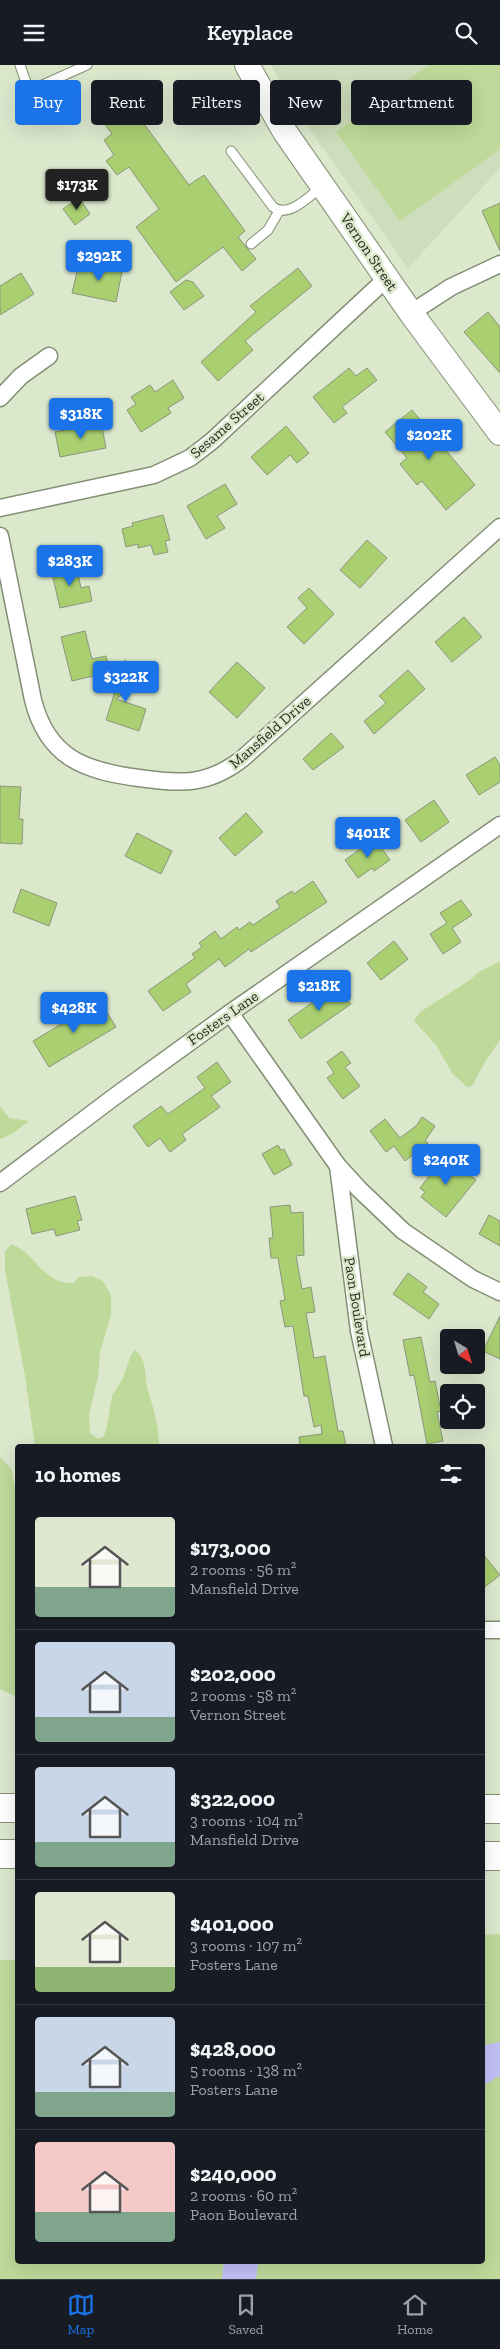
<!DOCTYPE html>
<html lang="en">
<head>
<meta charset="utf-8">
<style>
  body { margin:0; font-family:"Zilla Slab",serif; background:#242831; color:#f1f3f6; height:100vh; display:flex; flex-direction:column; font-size:19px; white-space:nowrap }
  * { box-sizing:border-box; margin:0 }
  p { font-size:16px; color:#9ea1a6 }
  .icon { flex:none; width:28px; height:28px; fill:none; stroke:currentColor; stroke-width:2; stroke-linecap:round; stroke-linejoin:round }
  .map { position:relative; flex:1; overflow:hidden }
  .drawer { position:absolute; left:15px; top:1379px; width:470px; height:820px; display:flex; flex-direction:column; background:#171b24; border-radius:5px; box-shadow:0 5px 20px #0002 }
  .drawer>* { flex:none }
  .banner { position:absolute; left:15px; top:15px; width:470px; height:45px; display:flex; gap:10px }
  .needle { width:32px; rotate:142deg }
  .controls { position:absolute; left:440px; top:1264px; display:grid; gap:10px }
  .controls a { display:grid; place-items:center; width:45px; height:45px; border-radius:5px; background:#171b24; box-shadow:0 5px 20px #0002; font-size:25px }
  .price { position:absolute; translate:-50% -42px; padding:0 11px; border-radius:5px; background:#1a73e8; color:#fff; font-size:16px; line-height:32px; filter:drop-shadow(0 1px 2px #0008) }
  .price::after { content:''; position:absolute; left:50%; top:30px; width:15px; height:11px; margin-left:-8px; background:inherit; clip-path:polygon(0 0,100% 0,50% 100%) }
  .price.current { background:#222; color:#fff }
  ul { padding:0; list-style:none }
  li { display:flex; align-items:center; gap:15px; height:125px; padding:0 20px }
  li+li { border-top:1px solid #363941 }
  li span { display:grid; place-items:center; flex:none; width:140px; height:100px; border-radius:5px; color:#555 }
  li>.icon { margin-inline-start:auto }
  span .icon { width:60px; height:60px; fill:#fffc; stroke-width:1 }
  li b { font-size:21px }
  h2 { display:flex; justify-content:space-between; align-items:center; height:60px; padding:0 20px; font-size:21px }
  .chip { padding:0 18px; border-radius:5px; background:#171b24; box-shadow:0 5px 20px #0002; font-size:18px; line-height:45px }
  .chip.current { background:#1a73e8; color:#fff }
  header { display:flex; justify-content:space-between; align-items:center; height:65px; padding:0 20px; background:#171b24; font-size:22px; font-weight:600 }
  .tabs { display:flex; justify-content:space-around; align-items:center; height:70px; border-top:1px solid #363941; background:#171b24; font-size:14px; color:#9ea1a6 }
  .tabs a { display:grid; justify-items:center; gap:2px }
  .tabs .current { color:#1a73e8 }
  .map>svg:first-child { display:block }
  .built { fill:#ceddbb }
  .green { fill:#bed99a }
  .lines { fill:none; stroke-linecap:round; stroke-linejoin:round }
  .river { stroke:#c1bff6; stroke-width:34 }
  .building { fill:#a9cf71; stroke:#8b967d }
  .lane-casing { stroke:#838f75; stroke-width:11 }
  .street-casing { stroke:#838f75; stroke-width:19 }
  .secondary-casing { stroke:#838f75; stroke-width:26 }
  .highway-casing { stroke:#838f75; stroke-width:30 }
  .lane { stroke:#fff; stroke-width:9 }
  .street { stroke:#fff; stroke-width:16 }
  .secondary { stroke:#fff; stroke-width:24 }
  .highway { stroke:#fff; stroke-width:28 }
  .labels { text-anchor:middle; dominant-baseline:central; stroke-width:5; stroke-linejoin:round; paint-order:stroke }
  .street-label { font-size:15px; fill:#292d23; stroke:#dbe8cc }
</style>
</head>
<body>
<header><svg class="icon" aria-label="menu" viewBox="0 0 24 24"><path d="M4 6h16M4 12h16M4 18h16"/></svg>Keyplace<svg class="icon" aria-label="search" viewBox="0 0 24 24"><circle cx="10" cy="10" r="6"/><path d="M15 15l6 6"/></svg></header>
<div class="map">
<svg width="500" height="2214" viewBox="0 0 500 2214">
  <rect width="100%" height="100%" fill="#dbe8cc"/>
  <path class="built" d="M271,0H500V103L408,203L301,52Z"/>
  <g class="green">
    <path d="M429,0H500V84L400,156L336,67Z"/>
    <path d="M500,896V975L486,995L472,1021L467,1022L452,1008L436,980L414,956L420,947L467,917L479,907Z"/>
    <path d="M0,1041L9,1053L29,1056L12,1069L0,1074Z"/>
    <path d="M11,1179C35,1187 43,1220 74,1218L78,1212L92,1211L103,1216L111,1230V1250L100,1287L98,1312L89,1349L90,1368L98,1374L103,1372L106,1366L112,1331L122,1315L131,1290L135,1285C148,1294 144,1313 148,1326C154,1345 159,1361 159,1381H35L25,1311L5,1205V1187Z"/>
    <path d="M0,1392L12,1405L17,1438V1632L0,1624Z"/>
    <path d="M500,1869V2214H0V1895H17L18,2196H482L483,1870Z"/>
  </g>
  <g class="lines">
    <g class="river">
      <path d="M482,2002L487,1997L500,1994"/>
      <path d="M239,2214L241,2196"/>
    </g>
  </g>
  <g class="building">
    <path d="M127,36L189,120L204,110L245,166L238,172L256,194L242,206L223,182L176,217L136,162L159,144L129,102L117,110L106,96L114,90L104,75L112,69L101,54Z"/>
    <path d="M79,133L90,149L75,160L63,144Z"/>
    <path d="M500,138V186L482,146Z"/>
    <path d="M99,197L123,202L116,237L72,228L78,203L97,208Z"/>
    <path d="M298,203L312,221L245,276L253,285L218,316L201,297L256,247L250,241Z"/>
    <path d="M21,208L34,229L0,250V221Z"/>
    <path d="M186,215L193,217L204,231L184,245L170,227Z"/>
    <path d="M488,247L500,262V308L464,267Z"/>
    <path d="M349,303L356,311L367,303L377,315L342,342L347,348L334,358L313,332Z"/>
    <path d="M173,315L184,333L168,343L171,348L141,367L127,345L136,339L131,332L150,320L155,327Z"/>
    <path d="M412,345L475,420L446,445L422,416L417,420L400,399L407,393L385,367Z"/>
    <path d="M101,357L106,383L60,392L55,367Z"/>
    <path d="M286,361L309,388L297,398L290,390L267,410L251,392Z"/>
    <path d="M225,419L237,439L217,451L225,463L206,474L187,441Z"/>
    <path d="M163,450L170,475L165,476L168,487L154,490L151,480L138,483V479L126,482L122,464L133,461L132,458Z"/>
    <path d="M367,475L387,493L360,523L340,505Z"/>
    <path d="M76,499L81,523L89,521L92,536L60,543L51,504Z"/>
    <path d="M309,523L334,549L304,579L287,562L307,543L298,533Z"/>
    <path d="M464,552L482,572L452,597L435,577Z"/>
    <path d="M85,566L92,594L106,591L110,607L72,616L61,572Z"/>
    <path d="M125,595L139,618L116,634L146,644L139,666L106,655Z"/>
    <path d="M237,597L265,623L237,653L209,627Z"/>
    <path d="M408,605L425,624L374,669L364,656L386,638L379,631Z"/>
    <path d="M331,668L344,682L313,705L303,694Z"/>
    <path d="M495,692L500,700V717L479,730L466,710Z"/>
    <path d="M0,721L21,722L19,754H23L22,779L0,778Z"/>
    <path d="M434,735L449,757L421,777L405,755Z"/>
    <path d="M246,748L263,767L235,791L219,773Z"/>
    <path d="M137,768L172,786L161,809L125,791Z"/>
    <path d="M375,774L390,795L374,806L372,803L358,813L345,795Z"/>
    <path d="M313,816L327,837L251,887L249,884L225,902L219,894L186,919L191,927L163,946L148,926L195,893L192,889L202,882L199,878L215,866L221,874L237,862L239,865L250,857L253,860L280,842L276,836L292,826L294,829Z"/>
    <path d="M21,824L57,838L49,861L13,847Z"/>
    <path d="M461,835L472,850L452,863L461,877L443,889L430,869L447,858L440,848Z"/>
    <path d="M394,876L408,894L381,915L367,898Z"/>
    <path d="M337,920L351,939L301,974L288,955Z"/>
    <path d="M100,936L116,962L49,1002L33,976Z"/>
    <path d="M342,986L351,998L345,1002L360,1021L343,1034L327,1013L334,1008L327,997Z"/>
    <path d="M217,997L231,1017L211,1031L220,1042L182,1069L186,1075L170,1087L160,1073L148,1082L133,1061L161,1041L168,1049L205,1023L197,1012Z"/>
    <path d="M422,1052L435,1061L425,1076L428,1078L405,1096L394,1081L386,1087L370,1066L385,1054L400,1073L417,1060Z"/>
    <path d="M278,1080L281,1085L284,1084L292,1100L274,1110L262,1089Z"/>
    <path d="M445,1091L476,1115L446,1152L421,1132L425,1127L420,1123Z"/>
    <path d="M75,1131L82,1155L77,1156L80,1165L56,1171L54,1164L32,1169L26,1144Z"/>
    <path d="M290,1140L291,1148L303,1147L304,1190L296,1191L302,1224L311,1222L315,1247L306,1248L314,1293L325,1291L338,1366H343L346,1381H300L299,1372L322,1369L321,1360L314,1362L308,1331H304L293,1261L285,1262L280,1236L285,1235L278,1193H271L269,1173H273L270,1142Z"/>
    <path d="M489,1150L500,1156V1181L479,1169Z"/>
    <path d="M408,1208L427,1222L423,1227L439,1239L429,1254L393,1229Z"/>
    <path d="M500,1251V1294L483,1286Z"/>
    <path d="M421,1272L430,1317L435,1316L441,1346L437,1347L443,1376L427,1379L414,1310L410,1311L403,1275Z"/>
    <path d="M482,1488L500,1510L482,1524Z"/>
  </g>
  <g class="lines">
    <g class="lane-casing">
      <g id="lane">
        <path d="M20,0L29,26L87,0"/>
        <path d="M231,86L273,142C289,154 310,130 323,121"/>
        <path d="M251,179L268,165L279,146"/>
      </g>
    </g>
    <g class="street-casing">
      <g id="street">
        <path d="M411,248L451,222L500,199"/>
        <path d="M0,333L21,311L49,291"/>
        <path d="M0,443L154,410L190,393L212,376L387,213"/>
        <path d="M0,471L33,635C48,694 86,706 139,713C180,719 207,721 242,694L500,462"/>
        <path d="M230,948L338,1101L360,1125L403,1166L473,1214L500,1227"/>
        <path d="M338,1101L359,1266L384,1381"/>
        <path d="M0,1118L114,1032L230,948L500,760"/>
        <path d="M482,1565H500"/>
      </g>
    </g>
    <g class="secondary-casing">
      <path id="secondary" d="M247,0L285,67L411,248L500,368"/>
    </g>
    <g class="highway-casing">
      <g id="highway">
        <path d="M0,1743H18"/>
        <path d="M482,1744H500"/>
        <path d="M0,1789H18"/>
        <path d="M482,1791H500"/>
      </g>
    </g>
    <use href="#lane" class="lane"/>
    <use href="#street" class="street"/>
    <use href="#secondary" class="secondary"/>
    <use href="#highway" class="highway"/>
  </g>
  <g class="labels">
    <g class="street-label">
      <text transform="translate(369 187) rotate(56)">Vernon Street</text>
      <text transform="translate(227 360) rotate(-41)">Sesame Street</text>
      <text transform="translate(270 667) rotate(-41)">Mansfield Drive</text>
      <text transform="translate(223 953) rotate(-35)">Fosters Lane</text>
      <text transform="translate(357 1242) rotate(81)">Paon Boulevard</text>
    </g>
  </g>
</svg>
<div class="controls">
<a><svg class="needle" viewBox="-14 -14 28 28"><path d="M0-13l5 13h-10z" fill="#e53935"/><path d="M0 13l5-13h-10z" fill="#9ea1a6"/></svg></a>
<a><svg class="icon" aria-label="locate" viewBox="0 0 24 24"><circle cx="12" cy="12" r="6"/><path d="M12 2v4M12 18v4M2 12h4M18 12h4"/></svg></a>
</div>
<b class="price current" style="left:77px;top:146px">$173K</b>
<b class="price" style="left:99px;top:217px">$292K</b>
<b class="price" style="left:81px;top:375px">$318K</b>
<b class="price" style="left:429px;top:396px">$202K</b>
<b class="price" style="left:70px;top:522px">$283K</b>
<b class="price" style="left:126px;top:638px">$322K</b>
<b class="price" style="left:368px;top:794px">$401K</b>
<b class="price" style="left:319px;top:947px">$218K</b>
<b class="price" style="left:74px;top:969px">$428K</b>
<b class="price" style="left:446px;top:1121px">$240K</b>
<div class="banner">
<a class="chip current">Buy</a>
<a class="chip">Rent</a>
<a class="chip">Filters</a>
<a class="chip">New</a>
<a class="chip">Apartment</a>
</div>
<section class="drawer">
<h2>10 homes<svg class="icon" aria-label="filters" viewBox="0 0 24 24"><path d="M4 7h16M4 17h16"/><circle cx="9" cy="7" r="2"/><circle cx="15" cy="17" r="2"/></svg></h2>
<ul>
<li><span style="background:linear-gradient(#dfe7d0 70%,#7fa58c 0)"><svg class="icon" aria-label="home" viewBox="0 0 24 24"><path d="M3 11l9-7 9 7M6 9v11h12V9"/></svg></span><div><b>$173,000</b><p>2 rooms · 56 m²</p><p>Mansfield Drive</p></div></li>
<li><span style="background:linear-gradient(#c9d6e8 75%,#7fa58c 0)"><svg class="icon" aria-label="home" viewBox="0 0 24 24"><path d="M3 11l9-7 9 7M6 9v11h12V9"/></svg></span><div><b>$202,000</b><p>2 rooms · 58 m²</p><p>Vernon Street</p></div></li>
<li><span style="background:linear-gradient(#c9d6e8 75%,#7fa58c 0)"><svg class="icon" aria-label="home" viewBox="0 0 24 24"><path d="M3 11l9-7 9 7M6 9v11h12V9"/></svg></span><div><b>$322,000</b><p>3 rooms · 104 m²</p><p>Mansfield Drive</p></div></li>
<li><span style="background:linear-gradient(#dfe7d0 75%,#8fb573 0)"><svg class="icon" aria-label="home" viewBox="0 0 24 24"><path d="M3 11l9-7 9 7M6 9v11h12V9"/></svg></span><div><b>$401,000</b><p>3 rooms · 107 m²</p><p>Fosters Lane</p></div></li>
<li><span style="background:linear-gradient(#c9d6e8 75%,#7fa58c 0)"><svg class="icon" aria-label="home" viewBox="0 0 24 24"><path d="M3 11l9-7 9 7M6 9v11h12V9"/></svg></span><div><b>$428,000</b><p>5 rooms · 138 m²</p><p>Fosters Lane</p></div></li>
<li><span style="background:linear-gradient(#f6c9c9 70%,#7fa58c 0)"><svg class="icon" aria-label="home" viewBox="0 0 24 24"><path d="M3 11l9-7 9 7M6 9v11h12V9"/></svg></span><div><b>$240,000</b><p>2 rooms · 60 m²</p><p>Paon Boulevard</p></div></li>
</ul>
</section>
</div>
<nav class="tabs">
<a class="current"><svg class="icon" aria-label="map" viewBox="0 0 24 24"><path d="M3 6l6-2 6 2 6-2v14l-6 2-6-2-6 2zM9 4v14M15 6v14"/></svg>Map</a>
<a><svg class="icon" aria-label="saved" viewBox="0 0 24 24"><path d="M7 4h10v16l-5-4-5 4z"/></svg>Saved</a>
<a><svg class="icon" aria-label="home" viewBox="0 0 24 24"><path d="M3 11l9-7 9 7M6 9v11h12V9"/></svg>Home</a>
</nav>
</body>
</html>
